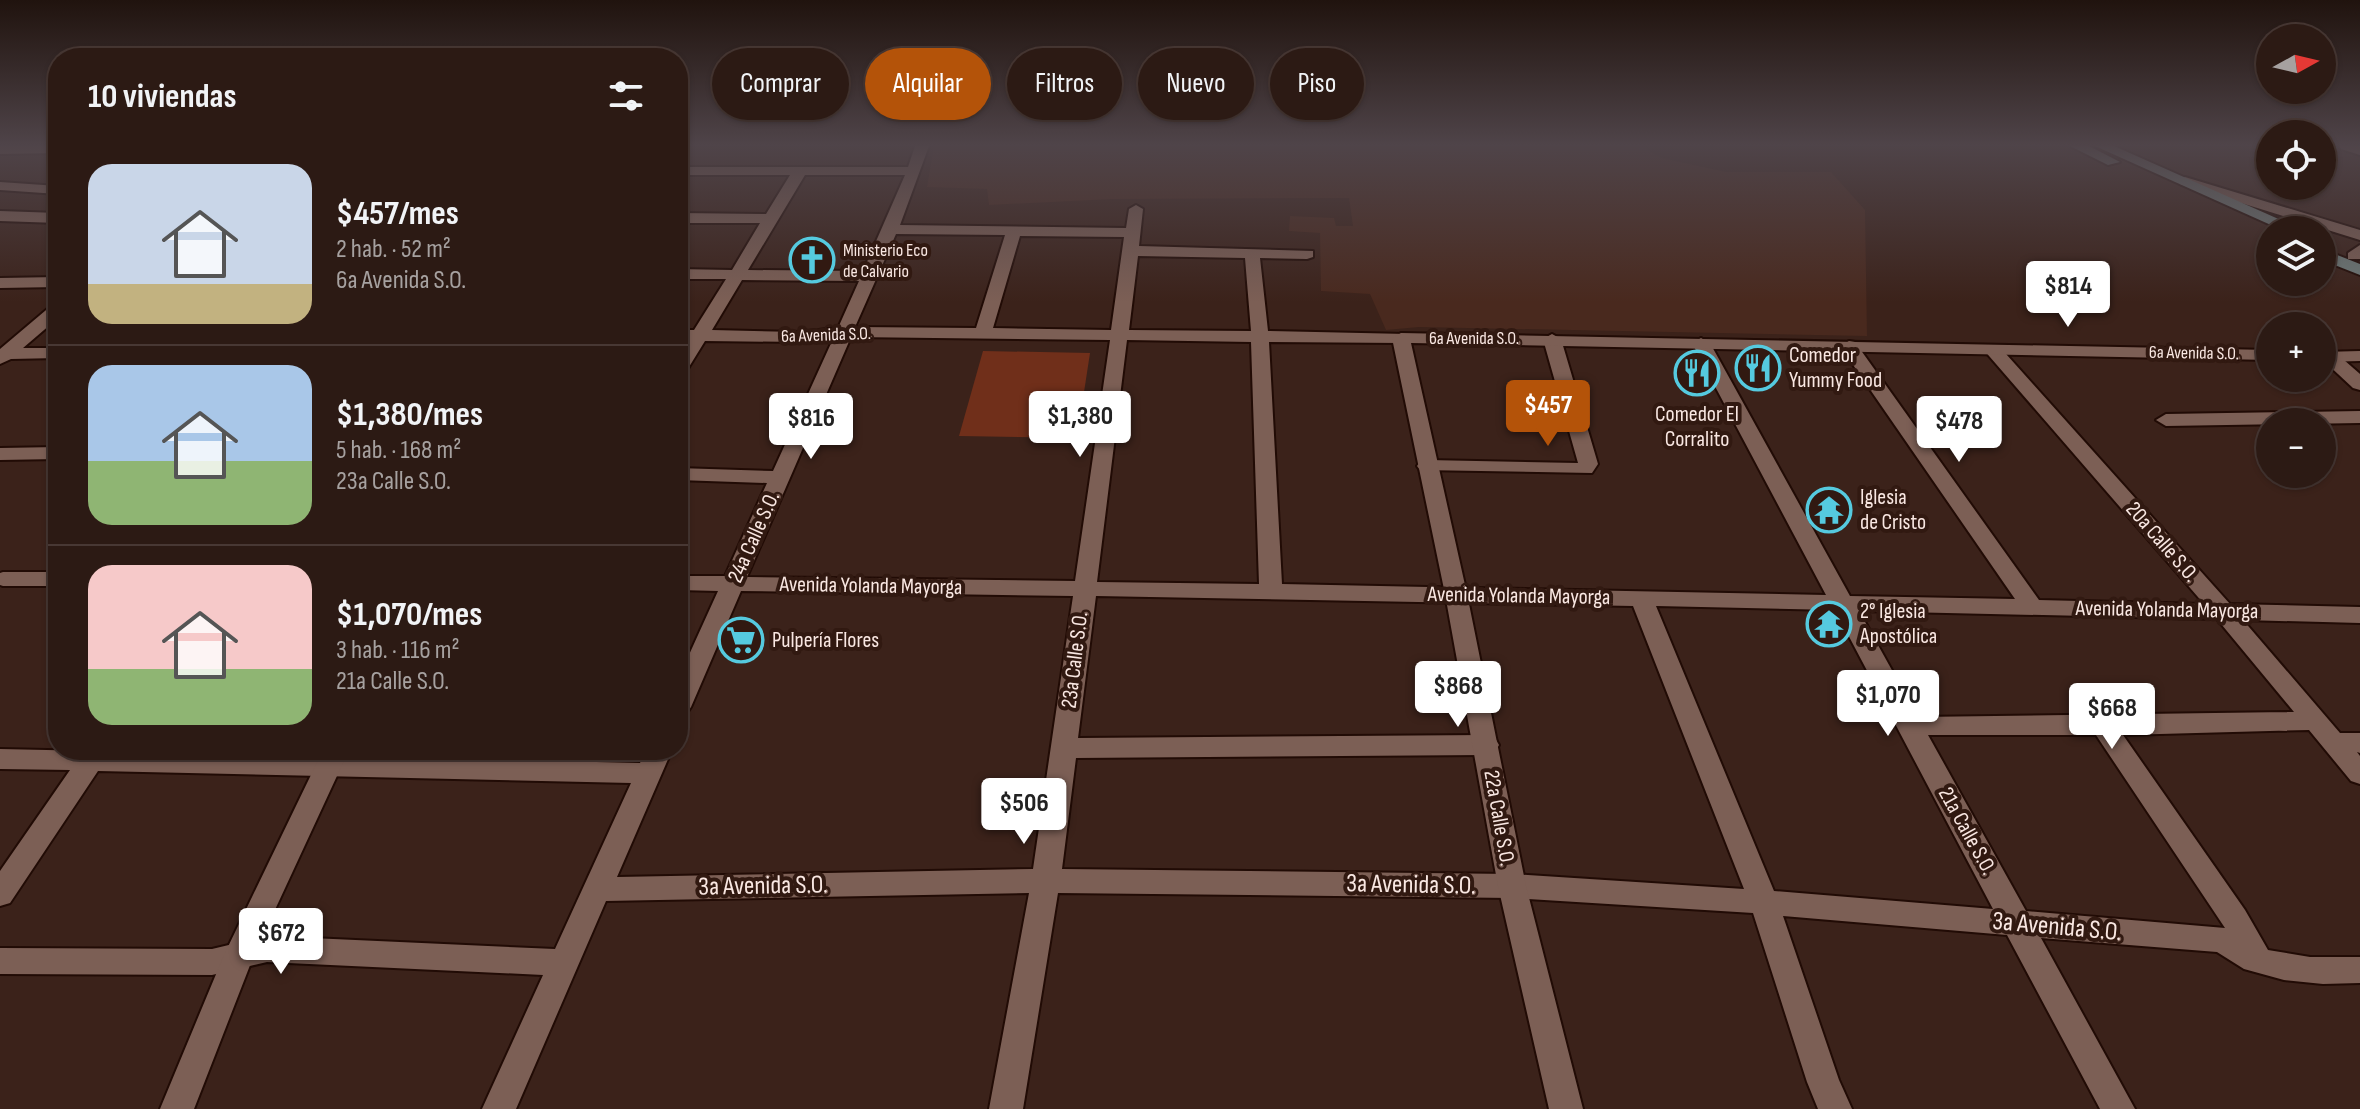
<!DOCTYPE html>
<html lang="es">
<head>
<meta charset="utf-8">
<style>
  body { margin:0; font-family:"Sofia Sans Condensed",sans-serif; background:#34231d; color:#f1f3f6; height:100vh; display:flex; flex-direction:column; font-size:30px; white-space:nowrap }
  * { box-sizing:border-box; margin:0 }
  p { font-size:26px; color:#a6a1a0 }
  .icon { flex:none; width:44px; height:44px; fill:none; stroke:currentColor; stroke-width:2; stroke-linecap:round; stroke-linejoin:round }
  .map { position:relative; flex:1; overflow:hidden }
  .details { position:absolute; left:48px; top:48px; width:640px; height:712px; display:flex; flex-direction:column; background:#2c1a14; border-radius:32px; box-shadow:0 2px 6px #0004,0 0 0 2px #483834 }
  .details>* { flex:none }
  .guide { position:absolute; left:712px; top:48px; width:760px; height:72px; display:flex; gap:16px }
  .needle { width:52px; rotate:82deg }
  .controls { position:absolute; left:2256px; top:24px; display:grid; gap:16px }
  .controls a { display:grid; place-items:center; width:80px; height:80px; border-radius:50%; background:#2c1a14; box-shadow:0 2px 6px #0004,0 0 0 2px #483834; font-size:40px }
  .price { position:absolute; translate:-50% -68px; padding:0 18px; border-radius:8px; background:#fff; color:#222; font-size:26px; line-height:52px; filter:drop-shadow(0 2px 4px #0008) }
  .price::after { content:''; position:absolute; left:50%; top:48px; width:24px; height:18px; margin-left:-12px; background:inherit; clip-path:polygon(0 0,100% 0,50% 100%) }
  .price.on { background:#b45309; color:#fff }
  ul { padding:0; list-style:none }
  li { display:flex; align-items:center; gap:24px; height:200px; padding:0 40px }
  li+li { border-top:2px solid #483834 }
  li span { display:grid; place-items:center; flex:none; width:224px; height:160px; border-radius:24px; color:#555 }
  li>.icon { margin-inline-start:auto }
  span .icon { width:96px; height:96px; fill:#fffc; stroke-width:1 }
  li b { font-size:34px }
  h2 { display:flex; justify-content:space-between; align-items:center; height:96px; padding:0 40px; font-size:34px }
  .pill { padding:0 28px; border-radius:36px; background:#2c1a14; box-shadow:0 2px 6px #0004,0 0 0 2px #483834; font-size:28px; line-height:72px }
  .pill.on { background:#b45309; color:#fff }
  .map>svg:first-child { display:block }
  .built { fill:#49291e }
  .green { fill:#702f1a }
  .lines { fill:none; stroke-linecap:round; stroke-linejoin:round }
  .minor-casing { stroke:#210b05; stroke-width:4 }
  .tertiary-casing { stroke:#210b05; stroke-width:4 }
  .secondary-casing { stroke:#210b05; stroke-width:4 }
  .minor { fill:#7c5f55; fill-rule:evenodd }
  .tertiary { fill:#7c5f55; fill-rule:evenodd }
  .secondary { fill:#6e7a78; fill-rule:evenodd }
  .labels { text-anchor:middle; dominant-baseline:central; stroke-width:8; stroke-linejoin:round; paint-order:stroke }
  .far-poi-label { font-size:18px; fill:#f9e7e2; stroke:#311911; text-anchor:start }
  .far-street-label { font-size:18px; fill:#f9e7e2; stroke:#311911 }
  .poi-label { font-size:22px; fill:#f9e7e2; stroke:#311911; text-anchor:start }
  .street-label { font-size:22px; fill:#f9e7e2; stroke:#311911 }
  .near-street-label { font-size:26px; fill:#f9e7e2; stroke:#311911 }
</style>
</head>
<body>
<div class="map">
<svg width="2360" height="1109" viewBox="0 0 2360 1109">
  <rect width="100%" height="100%" fill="#3b221a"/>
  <path class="built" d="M934,146H1640L1662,158L1726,172H1831L1865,210L1867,336L1419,327L1386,330L1370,294L1321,291L1320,233L1289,231L1290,216L1334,218L1336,226H1353L1349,198L1113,199L989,205L987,189L927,187Z"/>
  <path class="green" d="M983,351L1090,353L1077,438L959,436Z"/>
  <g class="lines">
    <g class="minor-casing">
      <g id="minor">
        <path d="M0,146H58V153L0,154Z"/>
        <path d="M915,146H929L900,225L1126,228L1129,209L1136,205L1143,209L1139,246L1313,251V257L1307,259L1260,258L1268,331L1407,334L1410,338L1401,343L1269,342L1282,584L1826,595L1692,343L1701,338L1710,343L1850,596L2015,599L1840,346L1849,341L1855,342L2039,600L2204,604L1983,349L1986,345H1998L2230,604L2360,607V623L2243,620L2340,733H2360V753L2357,752L2360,756V784L2351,781L2309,730L2123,735L2245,910L2268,950L2310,957H2360V983L2323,984L2284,980L2244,969L2217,952L2041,938L2135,1109H2100L2007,935L1783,916L1839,1080L1852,1109H1818L1807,1082L1753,913L1512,898L1058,893L1023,1109H989L1029,893L606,901L516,1109H482L543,975L267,962L212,975L0,974V948L212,949L267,936L555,949L631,783L98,771L10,903L0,906V871L70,770L0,769V749L640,763L646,750H672L617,877L1033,869L1073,596L741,591L691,707L687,713L678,716V679L718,591L678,590V576H725L767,483L678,480V468L773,471L833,339L799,342L705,341L684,375L678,376V356L688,340H678V330H694L726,279H678V269L732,270L760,223H678V213L766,214L790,175H678V167H908ZM805,175H905L863,271L748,270ZM896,234L1005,235L976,328L855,327ZM1020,236L1124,237L1111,330L993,328ZM1138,256L1245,258L1251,331L1129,330ZM742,280L859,281L838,328L799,332L712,330ZM851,337L1110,340L1075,581L747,577ZM1127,340L1251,342L1259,584L1097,582ZM1096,596L1633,606L1744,889L1512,874L1062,869L1076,758L1486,755L1495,752L1499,745L1495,738L1486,735L1078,738ZM1656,606L1835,610L1993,909L1774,891ZM1859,611L2217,619L2294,712L1918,717ZM1928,735H2096L2225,928L2026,911Z"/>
        <path d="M2339,146H2360V155L2341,149Z"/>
        <path d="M0,182L58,186V194L0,190Z"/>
        <path d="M0,211L58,213V223L0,221Z"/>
        <path d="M58,277V287L0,288V278Z"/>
        <path d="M58,304V318L23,348H58V358L11,359L0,364V349L52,305Z"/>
        <path d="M1552,334L1561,339L1598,464L1592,473L1420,470L1417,466L1420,462L1427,460L1578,463L1543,339Z"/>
        <path d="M2330,352L2336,353L2360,374V390L2353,388L2324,361L2322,356Z"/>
        <path d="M2360,411V423L2166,426L2156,420L2166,414Z"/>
        <path d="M58,447V459L0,460V448Z"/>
        <path d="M3,572H58V586H3L0,585V573Z"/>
      </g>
    </g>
    <g class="tertiary-casing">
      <g id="tertiary">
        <path d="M2185,177L2360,230V240L2180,184L2178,181Z"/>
        <path d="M2360,245V259H2348V253Z"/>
        <path d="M1401,333L2270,350V360L1411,343L1467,594L1526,886L1583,1109H1549L1498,886L1445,594L1392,338Z"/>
        <path d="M2360,351V361L2322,362V352Z"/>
        <path d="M323,750H349L254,955L194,1109H160L224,955Z"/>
      </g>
    </g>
    <g class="secondary-casing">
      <g id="secondary">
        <path d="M2070,146H2089L2120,162L2108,165Z"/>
        <path d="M2095,146H2114L2303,230H2282Z"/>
        <path d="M2322,249L2360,264V275L2322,260Z"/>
      </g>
    </g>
    <use href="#minor" class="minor"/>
    <use href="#tertiary" class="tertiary"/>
    <use href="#secondary" class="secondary"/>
  </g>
  <linearGradient id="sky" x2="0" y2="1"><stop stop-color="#20130e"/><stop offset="0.48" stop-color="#4f4449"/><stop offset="1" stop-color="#4f4449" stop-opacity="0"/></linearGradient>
  <rect width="2360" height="302" fill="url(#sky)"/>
  <defs>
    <g id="church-ring" transform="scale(2.3)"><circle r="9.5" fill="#311911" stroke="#55cadf" stroke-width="1.5"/><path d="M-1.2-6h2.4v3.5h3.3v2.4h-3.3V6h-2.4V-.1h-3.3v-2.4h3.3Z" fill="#55cadf"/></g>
    <g id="restaurant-ring" transform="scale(2.3)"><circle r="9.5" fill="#311911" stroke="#55cadf" stroke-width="1.5"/><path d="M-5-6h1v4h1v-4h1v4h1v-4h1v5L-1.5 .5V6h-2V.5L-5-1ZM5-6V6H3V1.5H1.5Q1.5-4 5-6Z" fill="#55cadf"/></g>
    <g id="temple-ring" transform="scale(2.3)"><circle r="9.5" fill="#311911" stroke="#55cadf" stroke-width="1.5"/><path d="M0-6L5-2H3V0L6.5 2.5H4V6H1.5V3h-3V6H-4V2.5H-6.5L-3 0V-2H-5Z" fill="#55cadf"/></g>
    <g id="supermarket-ring" transform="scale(2.3)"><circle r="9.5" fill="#311911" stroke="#55cadf" stroke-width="1.5"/><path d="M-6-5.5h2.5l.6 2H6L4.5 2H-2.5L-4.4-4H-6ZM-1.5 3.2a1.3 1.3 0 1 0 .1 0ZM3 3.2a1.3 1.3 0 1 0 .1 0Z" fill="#55cadf"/></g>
  </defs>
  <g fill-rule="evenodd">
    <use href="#church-ring" x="812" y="260"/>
    <use href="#restaurant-ring" x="1758" y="368"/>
    <use href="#restaurant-ring" x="1697" y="373"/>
    <use href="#temple-ring" x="1829" y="510"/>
    <use href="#temple-ring" x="1829" y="624"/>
    <use href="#supermarket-ring" x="741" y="640"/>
  </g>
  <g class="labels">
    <g class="far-poi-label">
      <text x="843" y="250">Ministerio Eco<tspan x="843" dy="21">de Calvario</tspan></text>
    </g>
    <g class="far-street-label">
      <text transform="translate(826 335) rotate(-2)">6a Avenida S.O.</text>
      <text x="1474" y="338">6a Avenida S.O.</text>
      <text transform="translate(2194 353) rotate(1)">6a Avenida S.O.</text>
    </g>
    <g class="poi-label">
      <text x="1789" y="355">Comedor<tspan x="1789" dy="25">Yummy Food</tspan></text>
      <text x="1697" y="414" text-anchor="middle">Comedor El<tspan x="1697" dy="25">Corralito</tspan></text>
      <text x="1860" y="497">Iglesia<tspan x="1860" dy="25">de Cristo</tspan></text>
      <text x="1860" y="611">2° Iglesia<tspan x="1860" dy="25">Apostólica</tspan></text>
      <text x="772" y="640">Pulpería Flores</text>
    </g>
    <g class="street-label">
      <text transform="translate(754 537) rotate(-66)">24a Calle S.O.</text>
      <text transform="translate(2162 542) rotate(49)">20a Calle S.O.</text>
      <text transform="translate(871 586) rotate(1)">Avenida Yolanda Mayorga</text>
      <text transform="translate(1519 596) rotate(1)">Avenida Yolanda Mayorga</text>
      <text transform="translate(2167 610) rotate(1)">Avenida Yolanda Mayorga</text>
      <text transform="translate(1075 660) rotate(-83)">23a Calle S.O.</text>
      <text transform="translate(1499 818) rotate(80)">22a Calle S.O.</text>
      <text transform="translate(1967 831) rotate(61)">21a Calle S.O.</text>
    </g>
    <g class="near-street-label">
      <text transform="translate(1411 885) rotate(1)">3a Avenida S.O.</text>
      <text transform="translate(763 886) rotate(-1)">3a Avenida S.O.</text>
      <text transform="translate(2057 927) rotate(5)">3a Avenida S.O.</text>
    </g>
  </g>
</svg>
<div class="controls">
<a><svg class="needle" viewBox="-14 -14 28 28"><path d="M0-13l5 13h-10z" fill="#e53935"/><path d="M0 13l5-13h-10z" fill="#a6a1a0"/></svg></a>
<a><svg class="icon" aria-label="locate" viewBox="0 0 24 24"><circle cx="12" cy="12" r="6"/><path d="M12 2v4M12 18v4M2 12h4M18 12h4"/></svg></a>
<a><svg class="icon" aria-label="layers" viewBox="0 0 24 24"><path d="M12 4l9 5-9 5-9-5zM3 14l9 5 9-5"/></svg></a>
<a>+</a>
<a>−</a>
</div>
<b class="price" style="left:2068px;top:329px">$814</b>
<b class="price on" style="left:1548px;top:448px">$457</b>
<b class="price" style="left:1080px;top:459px">$1,380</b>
<b class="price" style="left:811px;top:461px">$816</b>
<b class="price" style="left:1959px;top:464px">$478</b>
<b class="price" style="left:1458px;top:729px">$868</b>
<b class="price" style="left:1888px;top:738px">$1,070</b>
<b class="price" style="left:2112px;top:751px">$668</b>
<b class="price" style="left:1024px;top:846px">$506</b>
<b class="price" style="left:281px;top:976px">$672</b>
<div class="guide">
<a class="pill">Comprar</a>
<a class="pill on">Alquilar</a>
<a class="pill">Filtros</a>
<a class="pill">Nuevo</a>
<a class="pill">Piso</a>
</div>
<section class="details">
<h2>10 viviendas<svg class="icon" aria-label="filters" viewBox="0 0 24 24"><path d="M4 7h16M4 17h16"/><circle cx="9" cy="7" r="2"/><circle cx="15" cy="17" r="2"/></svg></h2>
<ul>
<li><span style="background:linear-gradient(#c9d6e8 75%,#c2b280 0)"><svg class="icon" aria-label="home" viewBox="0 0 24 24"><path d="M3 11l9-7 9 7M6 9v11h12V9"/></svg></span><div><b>$457/mes</b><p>2 hab. · 52 m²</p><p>6a Avenida S.O.</p></div></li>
<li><span style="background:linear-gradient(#a9c7e8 60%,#8fb573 0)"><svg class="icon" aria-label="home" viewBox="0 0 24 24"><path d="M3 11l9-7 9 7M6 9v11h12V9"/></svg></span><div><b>$1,380/mes</b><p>5 hab. · 168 m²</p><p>23a Calle S.O.</p></div></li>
<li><span style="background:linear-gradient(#f6c9c9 65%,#8fb573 0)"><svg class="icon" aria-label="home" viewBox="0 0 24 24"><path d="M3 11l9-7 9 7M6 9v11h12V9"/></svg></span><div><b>$1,070/mes</b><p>3 hab. · 116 m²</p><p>21a Calle S.O.</p></div></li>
</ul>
</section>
</div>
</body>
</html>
